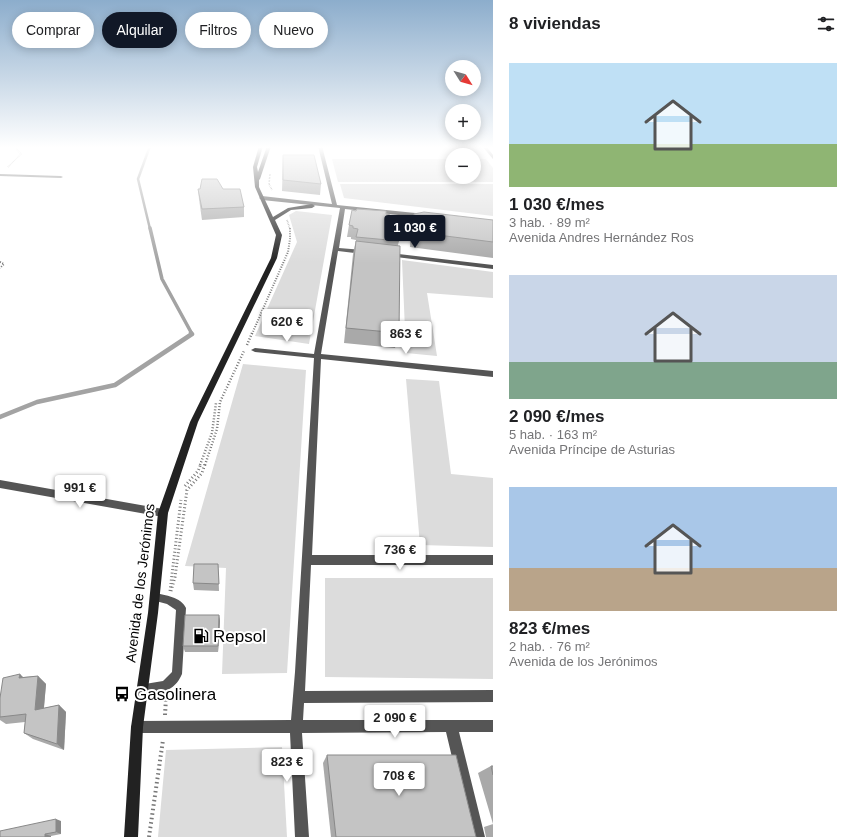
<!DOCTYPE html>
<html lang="es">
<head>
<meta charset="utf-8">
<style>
  body { margin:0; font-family:Helvetica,sans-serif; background:#f2f2f2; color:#202124; height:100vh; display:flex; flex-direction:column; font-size:15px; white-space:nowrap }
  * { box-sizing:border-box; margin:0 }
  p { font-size:13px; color:#757577 }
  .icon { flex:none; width:22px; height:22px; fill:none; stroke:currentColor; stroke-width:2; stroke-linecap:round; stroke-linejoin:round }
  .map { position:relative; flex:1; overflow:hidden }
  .sheet { display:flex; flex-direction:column; background:#fff; width:360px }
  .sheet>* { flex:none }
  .banner { position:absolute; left:12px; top:12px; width:380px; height:36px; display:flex; gap:8px }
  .needle { width:26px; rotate:127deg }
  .controls { position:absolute; left:445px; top:60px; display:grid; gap:8px }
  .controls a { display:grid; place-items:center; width:36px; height:36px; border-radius:50%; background:#fff; box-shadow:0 2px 10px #0003; font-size:20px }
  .price { position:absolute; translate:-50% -34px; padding:0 9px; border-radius:4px; background:#fff; color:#222; font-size:13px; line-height:26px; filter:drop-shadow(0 1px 2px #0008) }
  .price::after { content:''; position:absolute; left:50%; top:24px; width:12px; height:9px; margin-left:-6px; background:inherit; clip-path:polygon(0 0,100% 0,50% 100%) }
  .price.active { background:#111827; color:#fff }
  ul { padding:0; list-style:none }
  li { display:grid; align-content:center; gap:8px; height:212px; padding:0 16px }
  li span { display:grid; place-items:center; height:124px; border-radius:0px; color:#555 }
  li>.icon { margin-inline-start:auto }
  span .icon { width:72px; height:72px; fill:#fffc; stroke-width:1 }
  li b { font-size:17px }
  h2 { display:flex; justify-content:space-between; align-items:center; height:48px; padding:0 16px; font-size:17px }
  .chip { padding:0 14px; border-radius:18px; background:#fff; box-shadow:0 2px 10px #0003; font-size:14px; line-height:36px }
  .chip.active { background:#111827; color:#fff }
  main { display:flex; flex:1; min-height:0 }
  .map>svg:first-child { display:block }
  .green { fill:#dcdcdc }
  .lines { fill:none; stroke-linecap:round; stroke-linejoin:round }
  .stream-far2 { stroke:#a3a3a3; stroke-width:2.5 }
  .stream-far1 { stroke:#a3a3a3; stroke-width:3.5 }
  .stream { stroke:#a3a3a3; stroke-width:4.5 }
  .path-far4 { stroke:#777; stroke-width:1.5; stroke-dasharray:0.5 1; stroke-linecap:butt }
  .path-far3 { stroke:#777; stroke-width:2; stroke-dasharray:1 1.5; stroke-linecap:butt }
  .path-far2 { stroke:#777; stroke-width:2.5; stroke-dasharray:1 2; stroke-linecap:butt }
  .path-far1 { stroke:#777; stroke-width:3; stroke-dasharray:1 2.5; stroke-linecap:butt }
  .path { stroke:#777; stroke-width:4; stroke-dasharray:1.5 3; stroke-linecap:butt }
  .lane { fill:#555; fill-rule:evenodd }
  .street { fill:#555; fill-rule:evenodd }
  .secondary { fill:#222; fill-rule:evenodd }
  .wall { fill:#a9a9a9 }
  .shaded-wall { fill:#898989 }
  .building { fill:#c4c4c4; stroke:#898989 }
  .labels { text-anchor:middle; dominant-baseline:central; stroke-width:4; stroke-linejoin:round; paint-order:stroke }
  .street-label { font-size:14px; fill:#000; stroke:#fff }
  .near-poi-label { font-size:17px; fill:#000; stroke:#fff; text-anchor:start }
</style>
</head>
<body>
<main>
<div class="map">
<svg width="493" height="837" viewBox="0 0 493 837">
  <rect width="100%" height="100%" fill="#fff"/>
  <g class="green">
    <path d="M332,159H452V177H474V159H486L493,168V182H338Z"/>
    <path d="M340,184H493V216L344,198Z"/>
    <path d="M296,211L332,215L309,344L255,336L297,242L289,215Z"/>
    <path d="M402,260L493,272V298L427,293L437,356L406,353Z"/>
    <path d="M243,364L306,370L287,673L222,674L226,568L185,566Z"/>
    <path d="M406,379L439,381L451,474L493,478V547L420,545Z"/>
    <path d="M325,578H493V679L325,677Z"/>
    <path d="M282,747L287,837H158L166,750Z"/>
  </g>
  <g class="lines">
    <path class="stream-far2" d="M150,146L138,179L150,229"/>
    <path class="stream-far1" d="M150,228L162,279L192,334"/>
    <path class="stream" d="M0,417L37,402L115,385L192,334L191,333"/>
    <g class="path-far4">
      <path d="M8,167L21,154L15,147L16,146"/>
      <path d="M270,174L269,184L272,190"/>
      <path d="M287,220L290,229"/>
    </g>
    <g class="path-far3">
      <path d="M0,262L4,264L0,268"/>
      <path d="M252,334L288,252L290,239V228"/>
    </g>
    <g class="path-far2">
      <path d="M247,345L252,333"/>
      <path d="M200,465L212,433L216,403"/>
      <path d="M205,465L217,429L220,402L244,351"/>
    </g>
    <g class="path-far1">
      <path d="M185,486L198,471L201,464"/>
      <path d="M170,591L181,500"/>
      <path d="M171,591L175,577L187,490L202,473L205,464"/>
    </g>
    <g class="path">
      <path d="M165,715L166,698"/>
      <path d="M149,837L163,740"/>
    </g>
    <path class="lane" d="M155,593C165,595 181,597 186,608L182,674C174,693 160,692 143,694L139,693L138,689L139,685L163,681L172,672L176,610L167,604L152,600L150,597L152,594Z"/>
    <g class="street">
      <path d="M318,146H322L337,205L425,214L428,216L425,218L345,209L339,248L363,250L366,252L363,254L338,251L321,354L493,371V377L321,359L312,555H493V565H311L305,691L493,690V702L304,703L303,720H493V732H459L485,837H471L446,732L302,733L309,837H295L290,733H137L133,731L131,727L133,723L137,721L291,720L295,672L314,358L255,352L251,350L255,348L314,354L340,208L262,200L259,198L262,196L332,204Z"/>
      <path d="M482,146H486L493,155V159Z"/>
      <path d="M0,174L61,176L63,177L61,178L0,176Z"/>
      <path d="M390,253L493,265V269L388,256L387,255Z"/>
      <path d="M0,480L163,509L166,510L168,513L166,516L163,517L0,488Z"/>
    </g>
    <path class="secondary" d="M259,146H263L257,167L258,172L267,146H271L260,179L259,180V187L273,217L288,208L312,204L315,206L312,208L291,210L275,220L282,235L277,258L198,422L168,513L158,613L143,727L138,837H124L131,727L148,613L158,513L190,422L271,258L276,235L255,187L253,167Z"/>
  </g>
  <g class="wall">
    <path d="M283,155L321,184L320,195L282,191Z"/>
    <path d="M198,189H223L244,207V217L202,220L199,199Z"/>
    <path d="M356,211L387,234L399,241L398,245L399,333L395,348L344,343L353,254L356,240L351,239V237H347L349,225Z"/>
    <path d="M414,214L493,220V258L410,247L411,229Z"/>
    <path d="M218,564L219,591L194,590L193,583Z"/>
    <path d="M219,615L220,621L218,652H185L183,646Z"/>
    <path d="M38,676L46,684L44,708L59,705L66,712L64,750L33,739L24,733L25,722L6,724L0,720V698L23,677Z"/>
    <path d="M327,755L476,837H331L323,763Z"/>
    <path d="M491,766H493V837H486L484,827L493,824L478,773Z"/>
    <path d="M61,821V834L51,836V837H0Z"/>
  </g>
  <g class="shaded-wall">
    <path d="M219,615L220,621L218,652V646Z"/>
    <path d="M20,674L28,682L19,678Z"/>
    <path d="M38,676L46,684L43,717L35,710Z"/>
    <path d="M59,705L66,712L64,750L57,744Z"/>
    <path d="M56,819L61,821V834L56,832Z"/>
    <path d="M45,834L51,836V837H45Z"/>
  </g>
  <g class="building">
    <path d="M283,155H314L321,184L283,180Z"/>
    <path d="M202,179H217L223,189H240L244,207L202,209L198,189H200Z"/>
    <path d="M357,209L386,211V214L390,215L387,234L399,236V241L356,237L358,229L353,228V226L349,225L352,210L356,211Z"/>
    <path d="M424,212L493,220V242L414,232V214Z"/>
    <path d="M356,241L400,246L399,333L346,328Z"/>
    <path d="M194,564H218L219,584L193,583Z"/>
    <path d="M185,615H219L218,646H183Z"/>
    <path d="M20,674L19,678L38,676L35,710L59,705L57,744L24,733L26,714L0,717V698L3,678Z"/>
    <path d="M327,755H456L476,837H336Z"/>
    <path d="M491,766H493V775Z"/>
    <path d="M56,819V832L45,834V837H0V831Z"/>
  </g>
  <linearGradient id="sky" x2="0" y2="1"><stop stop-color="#8cadcc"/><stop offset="0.56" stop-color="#fff"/><stop offset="1" stop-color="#fff" stop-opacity="0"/></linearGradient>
  <rect width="493" height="263" fill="url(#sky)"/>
  <defs>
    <g id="fuel-bare" transform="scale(1.2)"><path d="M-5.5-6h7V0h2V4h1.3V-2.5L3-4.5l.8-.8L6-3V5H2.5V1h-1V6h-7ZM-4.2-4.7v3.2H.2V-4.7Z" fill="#000" stroke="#fff" stroke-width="2.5" paint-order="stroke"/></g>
    <g id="bus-bare" transform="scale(1.2)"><path d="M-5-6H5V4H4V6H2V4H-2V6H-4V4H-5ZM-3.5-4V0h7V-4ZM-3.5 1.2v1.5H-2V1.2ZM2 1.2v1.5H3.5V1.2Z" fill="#000" stroke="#fff" stroke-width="2.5" paint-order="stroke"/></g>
  </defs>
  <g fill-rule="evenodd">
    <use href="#fuel-bare" x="201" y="636"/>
    <use href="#bus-bare" x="122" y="694"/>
  </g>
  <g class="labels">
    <g class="street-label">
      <text transform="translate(140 583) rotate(-83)">Avenida de los Jerónimos</text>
    </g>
    <g class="near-poi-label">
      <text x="213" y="636">Repsol</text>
      <text x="134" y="694">Gasolinera</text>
    </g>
  </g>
</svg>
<div class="controls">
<a><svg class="needle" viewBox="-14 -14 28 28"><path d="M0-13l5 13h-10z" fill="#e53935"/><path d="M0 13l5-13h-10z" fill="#757577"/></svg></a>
<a>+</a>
<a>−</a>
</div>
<b class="price active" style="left:415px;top:249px">1 030 €</b>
<b class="price" style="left:287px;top:343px">620 €</b>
<b class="price" style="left:406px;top:355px">863 €</b>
<b class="price" style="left:80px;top:509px">991 €</b>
<b class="price" style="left:400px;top:571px">736 €</b>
<b class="price" style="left:395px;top:739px">2 090 €</b>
<b class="price" style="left:287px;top:783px">823 €</b>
<b class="price" style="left:399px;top:797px">708 €</b>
<div class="banner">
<a class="chip">Comprar</a>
<a class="chip active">Alquilar</a>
<a class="chip">Filtros</a>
<a class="chip">Nuevo</a>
</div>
</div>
<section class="sheet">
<h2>8 viviendas<svg class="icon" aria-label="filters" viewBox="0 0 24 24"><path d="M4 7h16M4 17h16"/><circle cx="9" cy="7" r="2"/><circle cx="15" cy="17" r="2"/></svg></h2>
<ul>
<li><span style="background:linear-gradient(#bfe0f5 65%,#8fb573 0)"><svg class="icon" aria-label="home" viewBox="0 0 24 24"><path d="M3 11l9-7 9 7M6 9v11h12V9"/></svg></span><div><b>1 030 €/mes</b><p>3 hab. · 89 m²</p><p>Avenida Andres Hernández Ros</p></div></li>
<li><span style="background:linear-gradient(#c9d6e8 70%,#7fa58c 0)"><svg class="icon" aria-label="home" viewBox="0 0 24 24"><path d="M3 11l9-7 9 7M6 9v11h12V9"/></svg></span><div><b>2 090 €/mes</b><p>5 hab. · 163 m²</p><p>Avenida Príncipe de Asturias</p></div></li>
<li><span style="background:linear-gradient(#a9c7e8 65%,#b9a48a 0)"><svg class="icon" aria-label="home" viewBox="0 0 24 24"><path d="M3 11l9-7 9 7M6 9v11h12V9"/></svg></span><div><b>823 €/mes</b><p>2 hab. · 76 m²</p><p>Avenida de los Jerónimos</p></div></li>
</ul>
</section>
</main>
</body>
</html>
